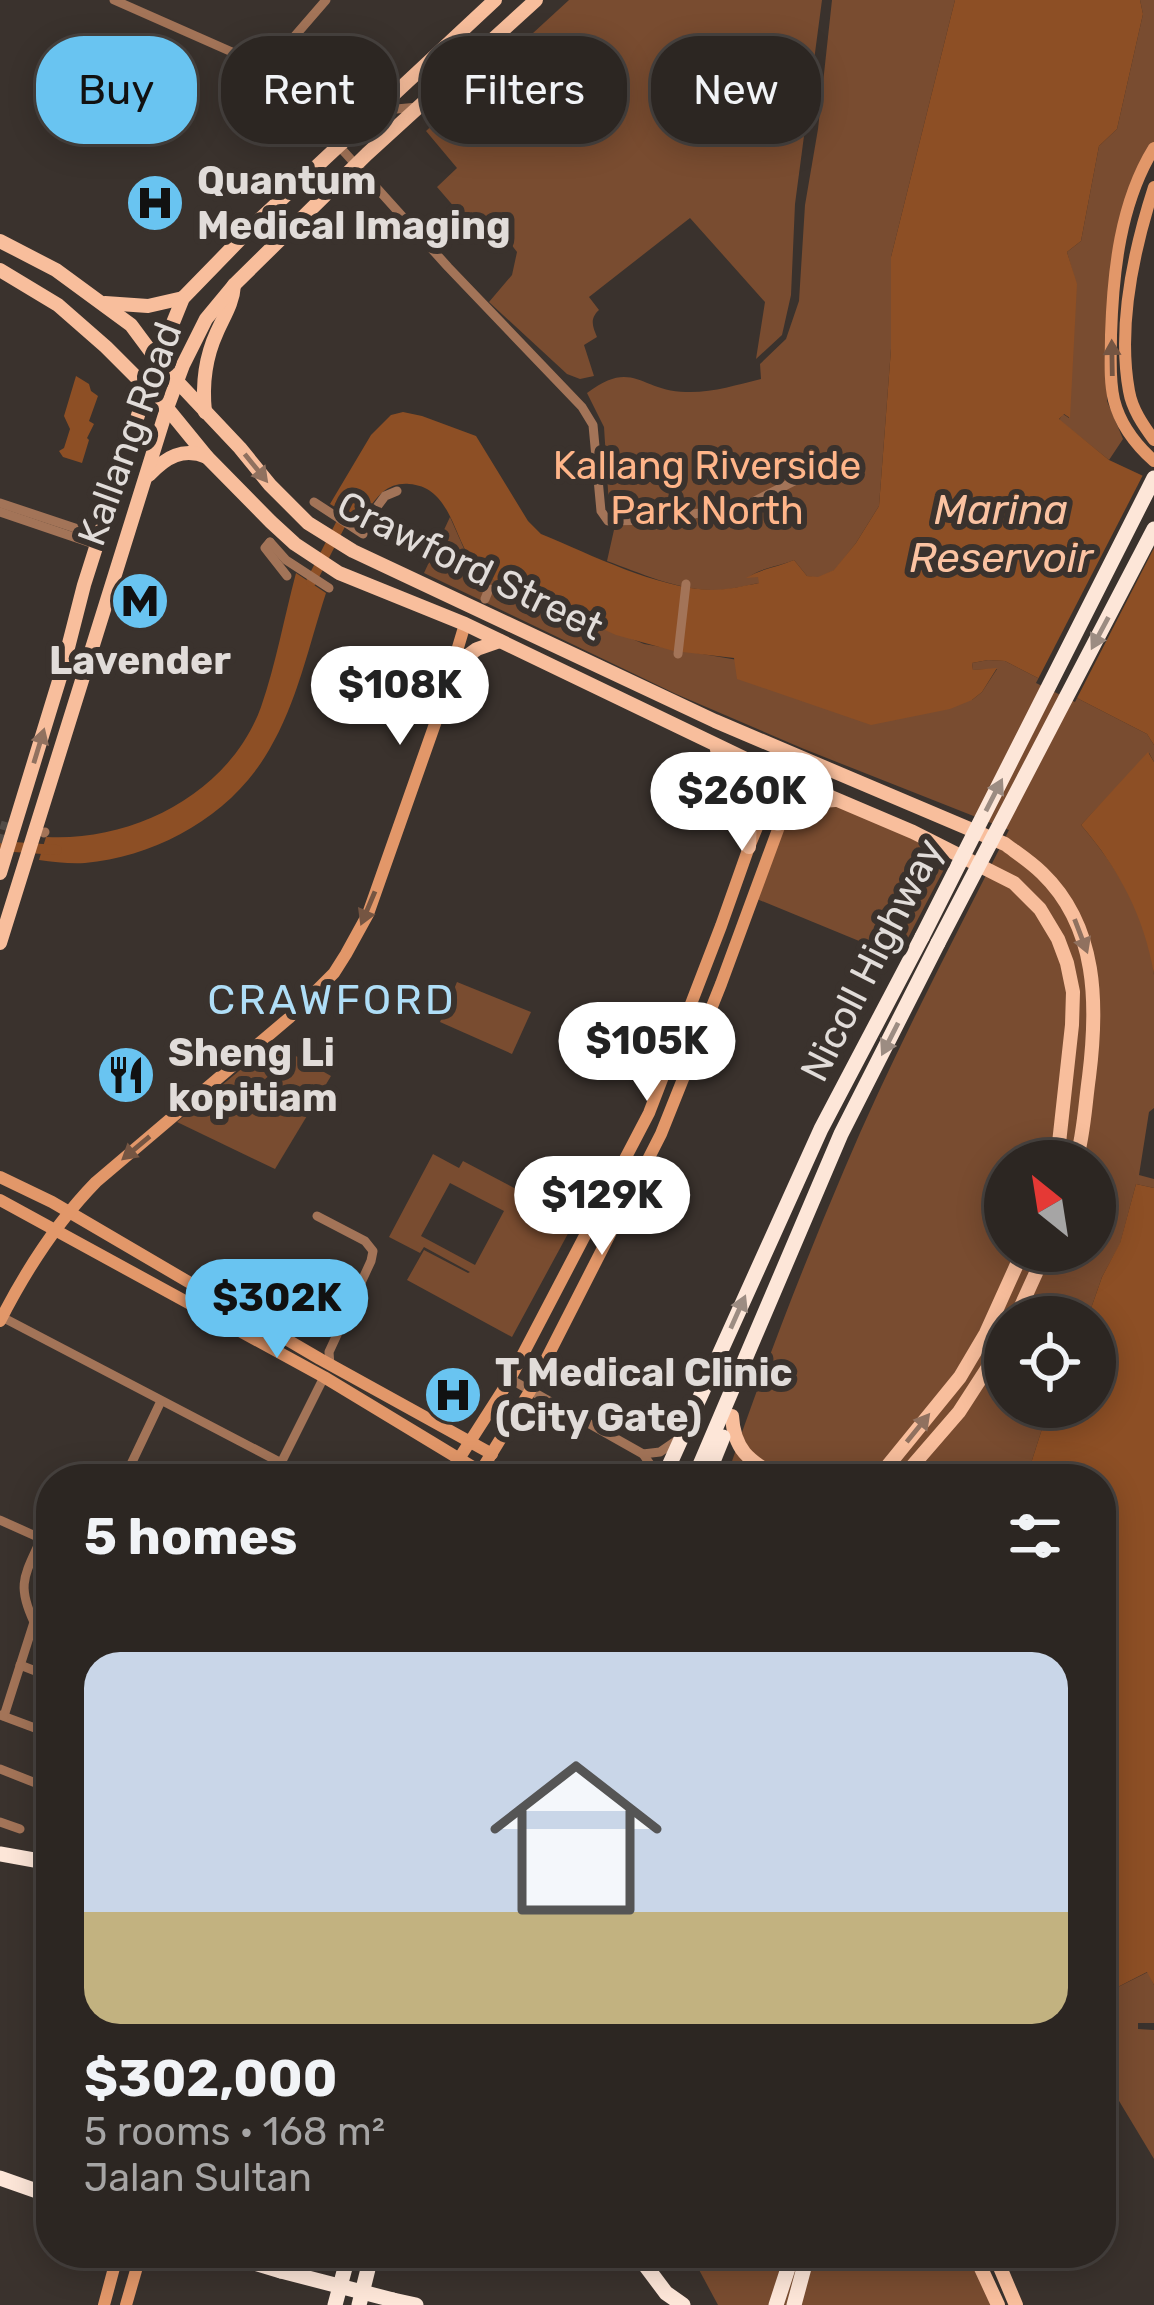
<!DOCTYPE html>
<html lang="en">
<head>
<meta charset="utf-8">
<style>
  body { margin:0; font-family:Rubik,sans-serif; background:#342e2a; color:#f1f3f6; height:100vh; display:flex; flex-direction:column; font-size:45px; white-space:nowrap }
  * { box-sizing:border-box; margin:0 }
  p { font-size:39px; color:#a6a5a5 }
  .icon { flex:none; width:66px; height:66px; fill:none; stroke:currentColor; stroke-width:2; stroke-linecap:round; stroke-linejoin:round }
  .map { position:relative; flex:1; overflow:hidden }
  .side { position:absolute; left:36px; top:1464px; width:1080px; height:804px; display:flex; flex-direction:column; background:#2c2622; border-radius:48px; box-shadow:0 6px 30px #0003,0 0 0 3px #484340 }
  .side>* { flex:none }
  .guide { position:absolute; left:36px; top:36px; width:1083px; height:108px; display:flex; gap:24px }
  .needle { width:78px; rotate:330deg }
  .buttons { position:absolute; left:984px; top:1140px; display:grid; gap:24px }
  .buttons a { display:grid; place-items:center; width:132px; height:132px; border-radius:50%; background:#2c2622; box-shadow:0 6px 30px #0003,0 0 0 3px #484340; font-size:60px }
  .price { position:absolute; translate:-50% -102px; padding:0 27px; border-radius:42px; background:#fff; color:#222; font-size:39px; line-height:78px; filter:drop-shadow(0 3px 6px #0008) }
  .price::after { content:''; position:absolute; left:50%; top:72px; width:36px; height:27px; margin-left:-18px; background:inherit; clip-path:polygon(0 0,100% 0,50% 100%) }
  .price.on { background:#69c4f1; color:#111 }
  ul { padding:0; list-style:none }
  li { display:grid; align-content:center; gap:24px; height:636px; padding:0 48px }
  li span { display:grid; place-items:center; height:372px; border-radius:36px; color:#555 }
  li>.icon { margin-inline-start:auto }
  span .icon { width:216px; height:216px; fill:#fffc; stroke-width:1 }
  li b { font-size:51px }
  h2 { display:flex; justify-content:space-between; align-items:center; height:144px; padding:0 48px; font-size:51px }
  .chip { padding:0 42px; border-radius:48px; background:#2c2622; box-shadow:0 6px 30px #0003,0 0 0 3px #484340; font-size:42px; line-height:108px }
  .chip.on { background:#69c4f1; color:#111 }
  .map>svg:first-child { display:block }
  .green { fill:#794c30; fill-rule:evenodd }
  .water { fill:#8d4f25 }
  .pier { fill:#3a322d }
  .lines { fill:none; stroke-linecap:round; stroke-linejoin:round }
  .canal { stroke:#8d4f25; stroke-width:10 }
  .street-tunnel { stroke:#534c47; stroke-width:9; stroke-dasharray:9 4.5; stroke-linecap:butt }
  .street { stroke:#a37458; stroke-width:9 }
  .secondary { stroke:#e29769; stroke-width:12 }
  .primary { stroke:#f8be9c; stroke-width:14 }
  .highway { stroke:#fde6d8; stroke-width:15 }
  .highway-bridge { stroke:#fde6d8; stroke-width:15 }
  .oneway { fill:#755542 }
  .oneway2 { fill:#90715f }
  .oneway3 { fill:#9c8c82 }
  .labels { text-anchor:middle; dominant-baseline:central; stroke-width:12; stroke-linejoin:round; paint-order:stroke }
  .poi-label { font-size:39px; font-weight:bold; fill:#e1dcd9; stroke:#3a322d; text-anchor:start }
  .street-label { font-size:39px; fill:#e1dcd9; stroke:#3a322d }
  .park-label { font-size:39px; fill:#ffb589; stroke:#3a322d }
  .water-label { font-size:42px; font-style:italic; fill:#fbc3a2; stroke:#3a322d }
  .neighbourhood-label { font-size:42px; letter-spacing:3px; fill:#afdef7; stroke:#3a322d }
</style>
</head>
<body>
<div class="map">
<svg width="1154" height="2305" viewBox="0 0 1154 2305">
  <rect width="100%" height="100%" fill="#3a322d"/>
  <g class="green">
    <path d="M569,0H822L795,204L791,295L782,335L756,359L765,302L690,218L589,297L599,310C589,319 593,327 597,337L584,345L594,376L580,379L567,374L489,302L512,275L517,252L491,218L475,231L437,187L457,168L426,131Z"/>
    <path d="M832,0H955L891,257V349L879,506L856,543L835,570L818,578L807,576L794,560C780,566 760,568 749,577H759V583C744,586 727,591 711,590C675,589 640,573 607,561L616,521L609,506L604,427L587,393C633,358 640,391 686,392C712,393 736,385 761,379L760,364L786,339L799,301L805,205L818,129Z"/>
    <path d="M1140,0H1154V148L1114,267L1107,401L1123,439L1109,460L1059,420L1063,414L1069,418L1076,284L1067,252L1081,241L1099,146L1117,129L1143,14Z"/>
    <path d="M450,517L469,560L485,576L644,644L972,700L982,692L997,669L973,670L972,663L988,660L1005,661L1147,734L1154,745V762L1149,753L1081,825C1117,867 1150,919 1154,975C1154,1019 1154,1064 1154,1108L1149,1112L1139,1175L1154,1179V1188L1136,1184L1120,1244L1102,1277L1088,1317H1005V1407H1049L1026,1479H726C761,1375 801,1271 844,1170C893,1054 952,943 1009,830L804,749L676,694L424,573ZM1005,1161H1095V1251H1005Z"/>
    <path d="M795,781L951,856L898,957L752,897Z"/>
    <path d="M457,982L531,1012L512,1054L440,1022Z"/>
    <path d="M273,1043L331,1076L275,1169L177,1122Z"/>
    <path d="M433,1154L459,1168L463,1161L518,1190L515,1198L571,1228L512,1337L407,1280L424,1250L468,1273L470,1272L424,1247L420,1253L389,1237ZM450,1183L504,1211L475,1265L421,1236Z"/>
    <path d="M1148,1972L1154,1985V2023H1138V2029L1154,2030V2159L1101,2071V1987L1106,1993Z"/>
    <path d="M690,2253H973L997,2305H718Z"/>
  </g>
  <g class="water">
    <path d="M955,0H1140L1143,14L1117,129L1099,146L1081,241L1067,252L1077,284L1070,418L1064,414L1059,419L1109,460L1154,481V745L1147,734L1005,661L988,660L972,663L973,670L997,668L982,692L972,700L950,709L871,725L737,679L734,658L674,651L616,635L485,576C453,553 457,487 409,484C383,482 373,503 360,522L330,504L371,435L391,415L403,412L422,416L476,436L528,521L541,534C592,555 656,588 712,590C727,590 743,586 759,583L758,577L746,578C760,569 778,567 794,560L807,576L818,577L834,570L856,543L879,506L891,349V257Z"/>
    <path d="M76,376L89,384L91,391L98,396L89,421L94,424L87,438L89,440L82,463L63,457L59,451L64,448L70,429L64,416Z"/>
    <path d="M296,573L326,593C309,645 297,703 269,750C232,815 158,856 85,863C70,864 54,862 39,860L46,837C133,842 230,793 261,707C276,664 284,618 296,573Z"/>
    <path d="M1148,752L1154,762V974C1144,916 1119,869 1081,825Z"/>
    <path d="M1136,1184L1154,1188V1985L1147,1972L1106,1993L1101,1987V1479H1026L1049,1407H1095V1317H1088L1102,1277L1120,1243Z"/>
  </g>
  <path class="pier" d="M1145,471L1154,475V548L1075,702L1036,683Z"/>
  <g class="lines">
    <g class="canal">
      <path d="M311,582L352,502"/>
      <path d="M0,846L57,850"/>
    </g>
    <path class="street-tunnel" d="M0,843L6,822"/>
    <g class="street">
      <path d="M114,0L293,79L375,111L418,107"/>
      <path d="M268,67L326,0"/>
      <path d="M338,145L448,267L582,407L593,425L601,511L608,521L654,520L745,506L810,473L814,456"/>
      <path d="M314,502L363,534"/>
      <path d="M0,503L99,536"/>
      <path d="M0,512L97,545"/>
      <path d="M365,523L385,496L397,491"/>
      <path d="M270,542L286,560L329,588"/>
      <path d="M270,542L265,548L287,576"/>
      <path d="M485,599L489,589"/>
      <path d="M678,654L686,584"/>
      <path d="M44,833L45,832"/>
      <path d="M317,1216L365,1241L373,1251L371,1261L329,1352L330,1365"/>
      <path d="M0,1316L312,1479"/>
      <path d="M510,1379L643,1454L652,1467L656,1479"/>
      <path d="M643,1454L660,1452L676,1441"/>
      <path d="M124,1479L161,1401"/>
      <path d="M273,1479L324,1377"/>
      <path d="M0,1520L51,1543"/>
      <path d="M41,1539C25,1575 16,1584 34,1622L51,1629"/>
      <path d="M20,1665L51,1677"/>
      <path d="M0,1715L51,1734"/>
      <path d="M4,1716L34,1622"/>
      <path d="M0,1769L51,1789"/>
      <path d="M0,1822L20,1829"/>
    </g>
    <g class="secondary">
      <path d="M1154,148C1120,203 1113,272 1111,335C1111,357 1109,379 1114,400C1120,424 1136,445 1154,461"/>
      <path d="M1154,187C1134,249 1117,325 1129,391C1132,409 1143,425 1154,440"/>
      <path d="M0,1177L52,1202L320,1359L492,1454"/>
      <path d="M0,1200L324,1377L481,1472"/>
      <path d="M0,1321C26,1270 56,1223 96,1182L289,1018L334,973L346,954L368,914L436,721L465,624"/>
      <path d="M446,1479L510,1379L649,1113L721,926L749,847L788,752"/>
      <path d="M476,1479L530,1391L661,1134L721,984L804,759"/>
      <path d="M104,2305L118,2253"/>
      <path d="M126,2305L141,2253"/>
    </g>
    <g class="primary">
      <path d="M0,241L56,270L131,325L157,360L240,448L270,485L308,523L353,551L715,721L1005,844C1017,853 1031,862 1042,873C1098,927 1098,1005 1089,1077C1085,1105 1084,1134 1076,1161"/>
      <path d="M0,270L58,305L106,347L167,408L207,457L271,522L295,544L339,573L465,624L779,775L913,832L1014,883L1040,909L1058,939L1067,963L1073,992L1072,1025L1059,1143L1053,1161"/>
      <path d="M105,303L148,306L183,298"/>
      <path d="M205,412C202,384 205,358 217,332C224,316 233,303 234,285"/>
      <path d="M149,475C166,457 183,447 207,457"/>
      <path d="M452,667L477,649L500,641"/>
      <path d="M717,750C749,786 751,801 749,847"/>
      <path d="M778,824L809,802L835,800"/>
      <path d="M0,873L62,671L84,585L147,387L183,298L255,224L495,0"/>
      <path d="M0,943L167,408L183,365L206,319L235,284L367,154L536,0"/>
      <path d="M1016,1317L1046,1251"/>
      <path d="M732,1416C734,1452 751,1461 779,1479"/>
      <path d="M712,1479L733,1475L750,1479"/>
      <path d="M877,1479L960,1377L986,1333L1023,1251"/>
      <path d="M901,1479L959,1412L1005,1341"/>
      <path d="M974,2253L998,2305"/>
      <path d="M994,2253L1016,2305"/>
    </g>
    <g class="highway">
      <path d="M663,1479L821,1129L922,937"/>
      <path d="M694,1479L841,1134L938,943"/>
      <path d="M706,1479L723,1437"/>
      <path d="M0,1854L51,1863"/>
      <path d="M0,2178L51,2196"/>
      <path d="M221,2253L281,2271"/>
      <path d="M636,2253L666,2293L683,2305"/>
      <path d="M393,2300L416,2305"/>
      <path d="M335,2305L349,2253"/>
      <path d="M359,2305L372,2253"/>
      <path d="M776,2305L793,2253"/>
      <path d="M794,2305L808,2253"/>
    </g>
    <g class="highway-bridge">
      <path d="M922,937L1154,478"/>
      <path d="M938,943L1154,529"/>
      <path d="M281,2271L393,2300"/>
    </g>
  </g>
  <defs><path id="oneway-solid" d="M-6-.8H1V-3.2L6.5 0L1 3.2V.8H-6Z" transform="scale(3)"/></defs>
  <g class="oneway">
    <use href="#oneway-solid" transform="translate(1112 358) rotate(-91)"/>
    <use href="#oneway-solid" transform="translate(368 908) rotate(113)"/>
    <use href="#oneway-solid" transform="translate(136 1148) rotate(140)"/>
  </g>
  <g class="oneway2">
    <use href="#oneway-solid" transform="translate(256 468) rotate(51)"/>
    <use href="#oneway-solid" transform="translate(39 746) rotate(-73)"/>
    <use href="#oneway-solid" transform="translate(1081 936) rotate(69)"/>
    <use href="#oneway-solid" transform="translate(918 1428) rotate(-51)"/>
  </g>
  <g class="oneway3">
    <use href="#oneway-solid" transform="translate(1100 633) rotate(118)"/>
    <use href="#oneway-solid" transform="translate(994 795) rotate(-63)"/>
    <use href="#oneway-solid" transform="translate(890 1039) rotate(117)"/>
    <use href="#oneway-solid" transform="translate(738 1312) rotate(-66)"/>
  </g>
  <defs>
    <g id="hospital-disc" transform="scale(3)"><circle r="9.5" fill="#69c4f1" stroke="#3a322d"/><path d="M-5-5h3v3.5h4V-5h3V5h-3V1.5h-4V5h-3Z" fill="#111"/></g>
    <g id="metro-disc" transform="scale(3)"><circle r="9.5" fill="#69c4f1" stroke="#3a322d"/><path d="M-5.5 5V-5H-3L0 0L3-5H5.5V5H3V-.5L0 4L-3-.5V5Z" fill="#111"/></g>
    <g id="restaurant-disc" transform="scale(3)"><circle r="9.5" fill="#69c4f1" stroke="#3a322d"/><path d="M-5-6h1v4h1v-4h1v4h1v-4h1v5L-1.5 .5V6h-2V.5L-5-1ZM5-6V6H3V1.5H1.5Q1.5-4 5-6Z" fill="#111"/></g>
  </defs>
  <g fill-rule="evenodd">
    <use href="#hospital-disc" x="155" y="203"/>
    <use href="#metro-disc" x="140" y="601"/>
    <use href="#restaurant-disc" x="126" y="1075"/>
    <use href="#hospital-disc" x="453" y="1395"/>
  </g>
  <g class="labels">
    <g class="poi-label">
      <text x="197" y="181">Quantum<tspan x="197" dy="45">Medical Imaging</tspan></text>
      <text x="140" y="661" text-anchor="middle">Lavender</text>
      <text x="168" y="1053">Sheng Li<tspan x="168" dy="45">kopitiam</tspan></text>
      <text x="495" y="1373">T Medical Clinic<tspan x="495" dy="45">(City Gate)</tspan></text>
    </g>
    <g class="street-label">
      <text transform="translate(130 434) rotate(-70)">Kallang Road</text>
      <text transform="translate(470 566) rotate(26)">Crawford Street</text>
      <text transform="translate(872 960) rotate(-63)">Nicoll Highway</text>
    </g>
    <g class="park-label">
      <text x="707" y="466">Kallang Riverside<tspan x="707" dy="45">Park North</tspan></text>
    </g>
    <g class="water-label">
      <text x="1001" y="510">Marina<tspan x="1001" dy="48">Reservoir</tspan></text>
    </g>
    <g class="neighbourhood-label">
      <text x="332" y="1000">CRAWFORD</text>
    </g>
  </g>
</svg>
<div class="buttons">
<a><svg class="needle" viewBox="-14 -14 28 28"><path d="M0-13l5 13h-10z" fill="#e53935"/><path d="M0 13l5-13h-10z" fill="#a6a5a5"/></svg></a>
<a><svg class="icon" aria-label="locate" viewBox="0 0 24 24"><circle cx="12" cy="12" r="6"/><path d="M12 2v4M12 18v4M2 12h4M18 12h4"/></svg></a>
</div>
<b class="price" style="left:400px;top:748px">$108K</b>
<b class="price" style="left:742px;top:854px">$260K</b>
<b class="price" style="left:647px;top:1104px">$105K</b>
<b class="price" style="left:602px;top:1258px">$129K</b>
<b class="price on" style="left:277px;top:1361px">$302K</b>
<div class="guide">
<a class="chip on">Buy</a>
<a class="chip">Rent</a>
<a class="chip">Filters</a>
<a class="chip">New</a>
</div>
<section class="side">
<h2>5 homes<svg class="icon" aria-label="filters" viewBox="0 0 24 24"><path d="M4 7h16M4 17h16"/><circle cx="9" cy="7" r="2"/><circle cx="15" cy="17" r="2"/></svg></h2>
<ul>
<li><span style="background:linear-gradient(#c9d6e8 70%,#c2b280 0)"><svg class="icon" aria-label="home" viewBox="0 0 24 24"><path d="M3 11l9-7 9 7M6 9v11h12V9"/></svg></span><div><b>$302,000</b><p>5 rooms · 168 m²</p><p>Jalan Sultan</p></div></li>
</ul>
</section>
</div>
</body>
</html>
